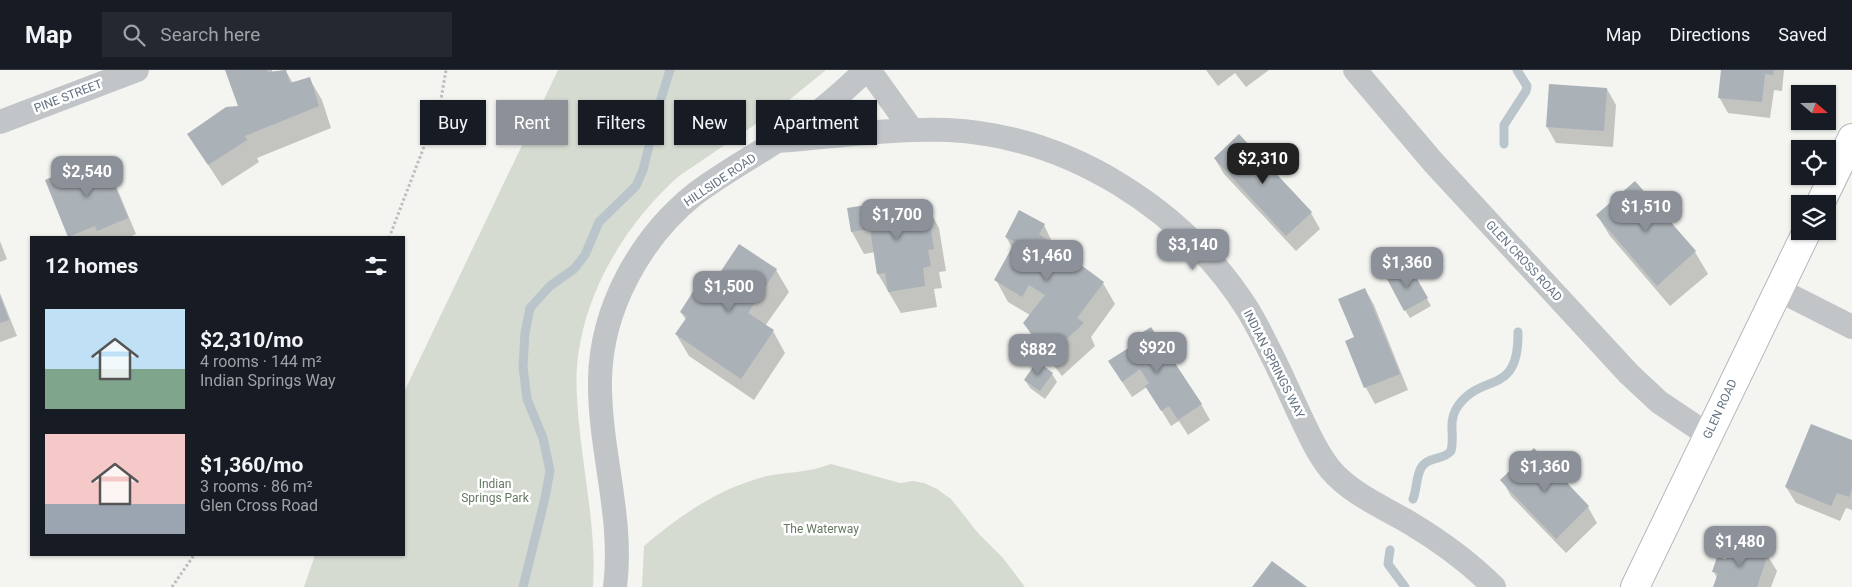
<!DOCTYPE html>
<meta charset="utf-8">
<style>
:root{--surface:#171b24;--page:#242831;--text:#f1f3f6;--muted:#9ea1a6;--line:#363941;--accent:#8c9099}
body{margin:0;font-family:Roboto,sans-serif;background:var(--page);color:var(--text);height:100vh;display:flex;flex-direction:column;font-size:19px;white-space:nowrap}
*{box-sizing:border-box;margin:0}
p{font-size:16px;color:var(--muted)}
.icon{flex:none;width:28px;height:28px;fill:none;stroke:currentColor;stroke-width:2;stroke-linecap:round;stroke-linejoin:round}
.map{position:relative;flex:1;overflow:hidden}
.panel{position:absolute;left:30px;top:166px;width:375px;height:320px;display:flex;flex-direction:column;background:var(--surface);border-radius:0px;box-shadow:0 1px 4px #0004}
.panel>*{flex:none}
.hud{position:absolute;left:420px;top:30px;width:475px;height:45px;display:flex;gap:10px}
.needle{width:32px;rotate:110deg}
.controls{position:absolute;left:1791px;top:15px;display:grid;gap:10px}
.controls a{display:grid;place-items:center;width:45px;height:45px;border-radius:0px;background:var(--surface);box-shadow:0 1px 4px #0004;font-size:25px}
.price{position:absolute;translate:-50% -42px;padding:0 11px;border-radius:10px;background:var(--accent);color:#fff;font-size:16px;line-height:32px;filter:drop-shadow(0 1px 2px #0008)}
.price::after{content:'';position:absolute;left:50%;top:30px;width:15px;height:11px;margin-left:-8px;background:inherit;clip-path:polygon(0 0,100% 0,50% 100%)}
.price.selected{background:#222;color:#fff}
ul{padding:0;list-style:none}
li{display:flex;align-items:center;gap:15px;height:125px;padding:0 15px}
li span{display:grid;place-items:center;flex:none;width:140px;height:100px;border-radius:0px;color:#555}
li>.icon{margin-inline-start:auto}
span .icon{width:60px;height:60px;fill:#fffc;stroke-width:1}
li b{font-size:21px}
h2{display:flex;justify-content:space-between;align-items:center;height:60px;padding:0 15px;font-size:21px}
.tag{padding:0 18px;border-radius:0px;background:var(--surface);box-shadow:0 1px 4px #0004;font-size:18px;line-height:45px}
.tag.selected{background:var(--accent);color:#fff}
header{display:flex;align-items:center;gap:30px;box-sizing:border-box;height:70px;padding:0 25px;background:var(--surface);border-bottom:1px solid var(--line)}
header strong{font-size:24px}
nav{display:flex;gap:28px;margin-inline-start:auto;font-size:18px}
.search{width:350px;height:45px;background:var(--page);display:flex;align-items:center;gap:12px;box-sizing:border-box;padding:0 18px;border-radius:0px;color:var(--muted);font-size:19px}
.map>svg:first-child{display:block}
.green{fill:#d5dbd1}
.shadow{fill:#0003}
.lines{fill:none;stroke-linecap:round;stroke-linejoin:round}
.stream{stroke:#bac5cb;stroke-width:9}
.building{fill:#aab1b7}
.secondary-casing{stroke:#b4b8bd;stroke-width:30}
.path{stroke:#bbbdbf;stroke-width:3;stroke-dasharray:2.5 2.5;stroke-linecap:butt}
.street{stroke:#c1c5c8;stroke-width:24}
.secondary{stroke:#fff;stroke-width:28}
.labels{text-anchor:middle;stroke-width:5;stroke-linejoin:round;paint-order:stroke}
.street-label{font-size:12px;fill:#637282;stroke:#fff}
.park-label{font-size:12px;fill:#657962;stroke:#fff}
</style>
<header>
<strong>Map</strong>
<div class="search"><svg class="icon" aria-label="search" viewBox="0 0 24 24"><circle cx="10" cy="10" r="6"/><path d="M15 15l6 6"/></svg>Search here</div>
<nav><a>Map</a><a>Directions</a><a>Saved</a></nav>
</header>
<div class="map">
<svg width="1852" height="517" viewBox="0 0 1852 517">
<rect width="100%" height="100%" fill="#f4f4f0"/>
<!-- green -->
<path class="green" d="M558,0h268l-48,39 -99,67c-61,54 -108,138 -102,221 3,64 20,126 16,190h-289l11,-32h89v-163z
M831,394l69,19 13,-2 11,2 13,6 14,10 27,34 25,25 22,29h-383l2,-41c37,-32 76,-58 123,-70 14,-3 28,-3 42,-6 8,-1 15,-4 22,-6z"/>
<!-- shadow -->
<path class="shadow" d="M227,0h45v2l13,-2 8,13 16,-5 13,22 9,28 -74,30 2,4 -37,24 -34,-52 52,-26z
M1206,0h63l-23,17 -11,-14 -17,13z
M1722,0h62l-2,21 -8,-1 -4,28 -42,-5 -9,-16z
M1550,15l57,4 9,16 -3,42 -57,-4 -9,-16z
M102,88l9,16 25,60 -8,4h-58l-24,-57z
M1215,89l96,54 9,16 -24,22 -72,-77z
M1635,112l60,70 13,22 -38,32 -60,-70 -13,-21z
M897,131l5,9 25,-4 12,22 7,43 -7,1 3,16 -8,1 3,18 -36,6 -23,-39 -3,-22 -11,2 -12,-22 -4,-23z
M1044,155l11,23 48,35 12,21 -24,33 4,9 -33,30 -25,-32 -13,-21 6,-8 -22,-13 -12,-22 17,-31 -7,-12z
M0,171l7,18 -7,3z
M740,176l36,24 13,22 -24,34 8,5 12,22 -31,47 -65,-44 -13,-22 10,-14 -5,-8 31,-24z
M1410,198l21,38 -21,12 -5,-8z
M1365,219l9,16 34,85 -33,14 -9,-16 -19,-47 8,-3z
M0,223l17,43 -17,6z
M1142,270l59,64 9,16 -22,15 -9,-14 -8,5 -24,-39 -15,10 -13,-20z
M1037,293l15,11 5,8 -12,17 -15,-11 -5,-8z
M1852,372v68l-6,-2 -6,13 -44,-18 -10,-16z
M1534,380l54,57 9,16 -31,30 -55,-57 -9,-16z
M1767,485l10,16 -6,16h-57l3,-9 -3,-6 12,-11z"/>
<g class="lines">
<!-- stream -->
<path class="stream" d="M1504,74v-19l22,-34 1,-5 -10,-16
M1413,429c4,-10 3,-22 8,-31 6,-12 22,-7 30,-17 4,-15 -3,-27 5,-42 24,-39 63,-10 62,-77
M1390,480l-2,14 17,23
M523,517l22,-89 5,-27 -7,-33 -16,-39 -4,-32 2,-34 5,-25 20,-22 24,-17 11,-14 14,-33 37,-36 7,-16 17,-68 10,-32"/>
</g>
<!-- building -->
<path class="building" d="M225,0h42l1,2 18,-2 4,13 20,-6 9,29 -74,30 2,4 -39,25 -21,-31 39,-27 12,-1z
M1721,0h53l-1,5 -8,-1 -3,28 -44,-4z
M1549,14l58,4 -3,43 -58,-4z
M1239,64l73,78 -26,24 -72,-78z
M103,86l25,62 -31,13 -2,-5 -27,11 -23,-57z
M1635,111l61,70 -39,35 -61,-71z
M897,130l2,10 28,-5 7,44 -6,1 3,16 -8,2 2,18 -37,6 -3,-19 -8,1 -7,-45 -19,3 -4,-24z
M1019,140l26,14 -6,10 65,48 -27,36 7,5 -35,32 -26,-32 22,-28 -16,-10 -7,12 -28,-17 21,-38 -10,-5z
M739,174l38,25 -29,44 26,17 -33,49 -66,-45 12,-17 -7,-5 21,-33 10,7z
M1410,197l18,31 -24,13 -17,-32z
M1365,218l35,86 -36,14 -19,-47 9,-4 -16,-38z
M0,226l9,24 -9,3z
M1151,257l51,77 -24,16 -9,-14 -8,5 -16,-25 4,-3 -9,-14 -18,13 -14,-21 33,-21 -3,-5z
M1037,291l16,12 -13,18 -16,-11z
M1811,354l41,16v48l-3,9 -12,-4 -6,13 -46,-19z
M1534,378l55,58 -33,33 -56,-59z
M1731,472l37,12 -11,33h-44l5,-14 -6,-1 5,-15 9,2z
M1272,491l35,26h-55z"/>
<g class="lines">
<defs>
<path id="secondary" d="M1820,134l32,-66
M1635,517l172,-356"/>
</defs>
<!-- secondary casing -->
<use href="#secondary" class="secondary-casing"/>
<!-- path -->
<path class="path" d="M389,168l51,-133 6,-35
M172,517l22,-32"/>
<!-- street -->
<path class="street" d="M869,0l43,60
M1355,0l78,92 196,212 30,28 49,33
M0,52l137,-52
M778,71c56,-4 113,-13 170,-11 121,6 236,79 300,180 19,32 34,66 49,99 10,21 19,42 33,60 21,25 53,38 80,54 30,18 59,39 84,64
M1779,220l73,37
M615,517c9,-70 -16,-137 -15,-207 1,-71 40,-142 95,-186 33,-25 71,-44 104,-68 24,-16 46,-36 67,-56"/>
<!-- secondary -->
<use href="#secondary" class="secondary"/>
</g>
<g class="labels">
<!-- street labels -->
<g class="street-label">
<text transform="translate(68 26) rotate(-21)" y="4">PINE STREET</text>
<text transform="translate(720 110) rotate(-34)" y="4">HILLSIDE ROAD</text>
<text transform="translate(1524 191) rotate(47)" y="4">GLEN CROSS ROAD</text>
<text transform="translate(1274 294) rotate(63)" y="4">INDIAN SPRINGS WAY</text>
<text transform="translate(1720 339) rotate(-65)" y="4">GLEN ROAD</text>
</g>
<!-- park labels -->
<g class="park-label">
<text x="495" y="418">Indian<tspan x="495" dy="14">Springs Park</tspan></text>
<text x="821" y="463">The Waterway</text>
</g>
</g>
</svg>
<div class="controls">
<a><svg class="needle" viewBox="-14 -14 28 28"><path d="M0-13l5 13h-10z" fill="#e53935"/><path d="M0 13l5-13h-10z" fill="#9ea1a6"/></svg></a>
<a><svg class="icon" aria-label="locate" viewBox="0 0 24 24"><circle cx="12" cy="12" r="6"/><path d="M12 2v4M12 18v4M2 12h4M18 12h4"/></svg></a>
<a><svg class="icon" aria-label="layers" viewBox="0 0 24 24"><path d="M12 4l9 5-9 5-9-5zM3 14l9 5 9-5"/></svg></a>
</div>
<b class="price selected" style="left:1263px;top:115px">$2,310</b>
<b class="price" style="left:87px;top:128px">$2,540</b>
<b class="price" style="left:1646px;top:163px">$1,510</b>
<b class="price" style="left:897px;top:171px">$1,700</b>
<b class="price" style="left:1193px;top:201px">$3,140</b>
<b class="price" style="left:1047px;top:212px">$1,460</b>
<b class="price" style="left:1407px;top:219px">$1,360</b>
<b class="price" style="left:729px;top:243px">$1,500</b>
<b class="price" style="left:1157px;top:304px">$920</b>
<b class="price" style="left:1038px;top:306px">$882</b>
<b class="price" style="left:1545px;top:423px">$1,360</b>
<b class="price" style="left:1740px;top:498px">$1,480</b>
<div class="hud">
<a class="tag">Buy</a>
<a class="tag selected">Rent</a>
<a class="tag">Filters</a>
<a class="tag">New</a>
<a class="tag">Apartment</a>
</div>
<section class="panel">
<h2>12 homes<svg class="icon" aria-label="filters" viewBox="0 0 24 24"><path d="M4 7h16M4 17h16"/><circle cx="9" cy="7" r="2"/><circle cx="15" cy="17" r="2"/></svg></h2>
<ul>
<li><span style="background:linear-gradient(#bfe0f5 60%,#7fa58c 0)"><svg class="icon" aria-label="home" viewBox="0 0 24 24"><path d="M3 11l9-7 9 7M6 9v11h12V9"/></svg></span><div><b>$2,310/mo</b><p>4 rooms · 144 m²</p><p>Indian Springs Way</p></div></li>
<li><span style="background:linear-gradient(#f6c9c9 70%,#9aa5b1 0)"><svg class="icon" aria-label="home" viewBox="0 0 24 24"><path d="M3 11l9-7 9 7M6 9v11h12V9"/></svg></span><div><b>$1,360/mo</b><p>3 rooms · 86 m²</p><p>Glen Cross Road</p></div></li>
</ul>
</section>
</div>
